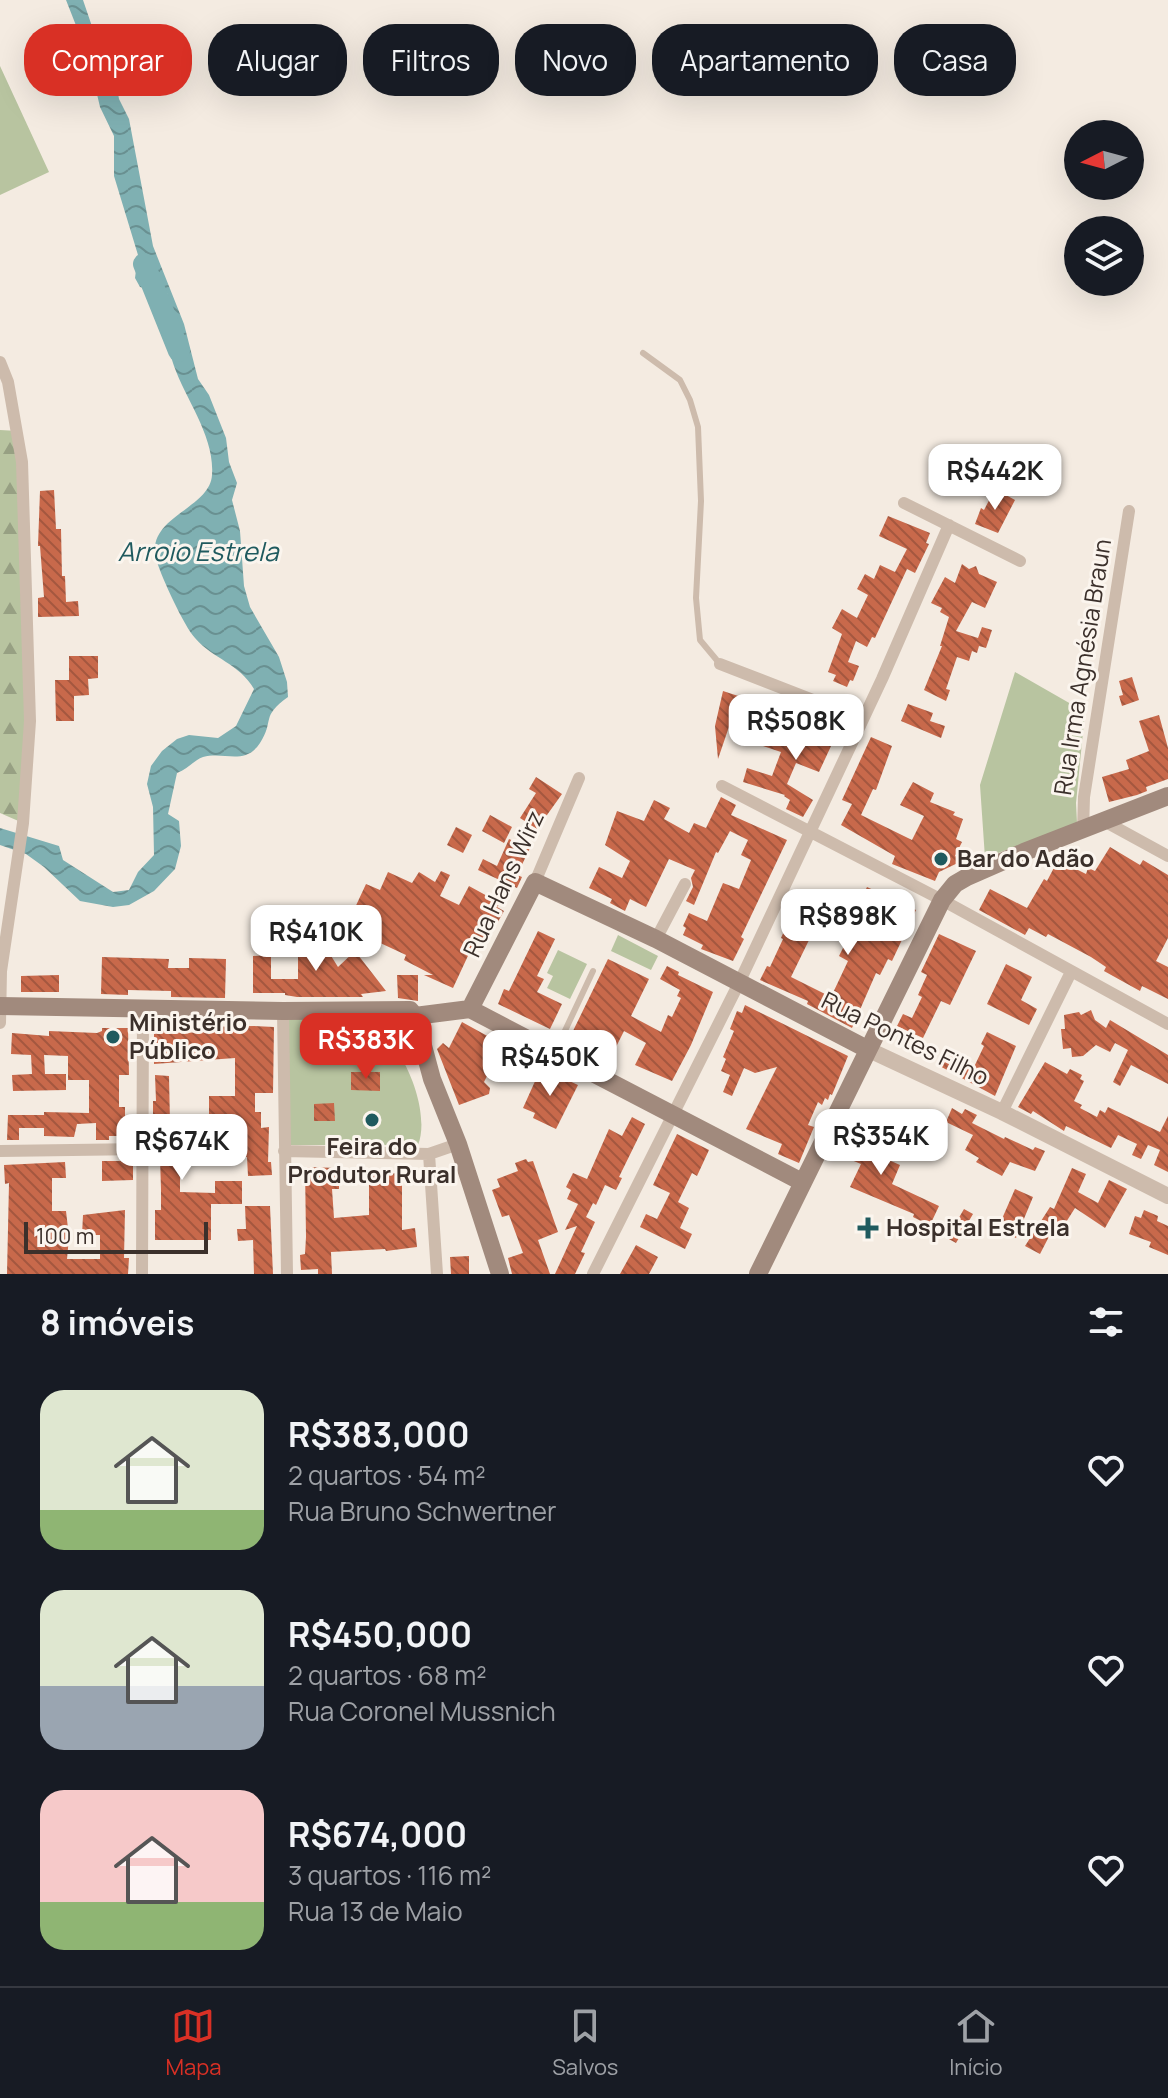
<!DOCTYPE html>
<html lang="pt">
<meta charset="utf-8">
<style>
:root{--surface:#171b24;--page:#20242c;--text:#f1f3f6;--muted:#9ea1a6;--line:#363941;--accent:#d93025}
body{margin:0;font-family:Manrope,sans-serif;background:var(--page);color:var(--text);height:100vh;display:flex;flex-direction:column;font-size:30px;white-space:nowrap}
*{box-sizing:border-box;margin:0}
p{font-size:26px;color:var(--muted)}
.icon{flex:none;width:44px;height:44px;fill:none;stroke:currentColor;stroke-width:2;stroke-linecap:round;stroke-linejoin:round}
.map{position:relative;height:1274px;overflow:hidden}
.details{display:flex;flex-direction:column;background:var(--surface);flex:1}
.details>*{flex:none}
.top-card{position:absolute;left:24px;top:24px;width:1120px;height:72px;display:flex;gap:16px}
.needle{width:52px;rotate:264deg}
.buttons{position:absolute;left:1064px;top:120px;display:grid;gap:16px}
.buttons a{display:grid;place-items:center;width:80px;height:80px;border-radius:50%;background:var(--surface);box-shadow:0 8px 32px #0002;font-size:40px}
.scale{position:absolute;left:24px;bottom:20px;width:184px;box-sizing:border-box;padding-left:8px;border:4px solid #3b302b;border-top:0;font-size:22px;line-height:28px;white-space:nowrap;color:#3b302b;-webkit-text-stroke:6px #fbf5ee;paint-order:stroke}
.price{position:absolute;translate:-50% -68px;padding:0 18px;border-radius:16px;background:#fff;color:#222;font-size:26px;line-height:52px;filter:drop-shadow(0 2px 4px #0008)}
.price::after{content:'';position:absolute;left:50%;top:48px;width:24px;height:18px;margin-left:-12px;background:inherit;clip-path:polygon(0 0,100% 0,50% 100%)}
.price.current{background:var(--accent);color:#fff}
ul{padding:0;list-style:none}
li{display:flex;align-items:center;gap:24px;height:200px;padding:0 40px}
li span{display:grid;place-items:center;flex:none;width:224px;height:160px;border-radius:24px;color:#555}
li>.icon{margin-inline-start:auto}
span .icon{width:96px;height:96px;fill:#fffc;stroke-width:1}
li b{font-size:34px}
h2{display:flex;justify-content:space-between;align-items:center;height:96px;padding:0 40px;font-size:34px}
.tag{padding:0 28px;border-radius:32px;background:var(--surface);box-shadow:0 8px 32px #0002;font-size:28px;line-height:72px}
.tag.current{background:var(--accent);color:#fff}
.tab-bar{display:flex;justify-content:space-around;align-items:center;height:112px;border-top:2px solid var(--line);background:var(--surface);font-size:22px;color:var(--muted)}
.tab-bar a{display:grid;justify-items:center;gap:4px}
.tab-bar .current{color:var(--accent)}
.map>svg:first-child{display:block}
.green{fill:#b8c4a0}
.forest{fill:url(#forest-firs)}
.water{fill:url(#water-waves)}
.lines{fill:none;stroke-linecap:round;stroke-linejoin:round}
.river{stroke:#7fb0b2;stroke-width:22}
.building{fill:url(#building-back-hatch)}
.service{stroke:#cdbbac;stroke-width:6}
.minor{stroke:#cdbbac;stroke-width:12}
.tertiary{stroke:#cdbbac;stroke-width:16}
.secondary{stroke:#a18a7d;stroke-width:18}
.poi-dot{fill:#1f5a5e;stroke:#fbf5ee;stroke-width:3}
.labels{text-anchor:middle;stroke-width:6;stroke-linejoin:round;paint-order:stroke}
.street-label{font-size:24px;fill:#3b302b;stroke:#fbf5ee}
.poi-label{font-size:24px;font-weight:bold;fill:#3b302b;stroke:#fbf5ee;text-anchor:start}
.water-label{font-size:26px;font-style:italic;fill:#1f5a5e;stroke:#fbf5ee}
</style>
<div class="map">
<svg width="1168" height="1274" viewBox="0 0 1168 1274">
<defs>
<pattern id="forest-firs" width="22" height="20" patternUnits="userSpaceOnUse" patternTransform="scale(2)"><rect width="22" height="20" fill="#b8c4a0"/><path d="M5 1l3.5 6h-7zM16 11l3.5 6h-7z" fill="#97a083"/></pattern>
<pattern id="water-waves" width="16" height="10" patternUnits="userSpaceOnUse" patternTransform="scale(2)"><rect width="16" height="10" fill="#7fb0b2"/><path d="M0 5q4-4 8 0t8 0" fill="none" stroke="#699091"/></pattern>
<pattern id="building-back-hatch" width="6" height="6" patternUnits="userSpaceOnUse" patternTransform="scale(2)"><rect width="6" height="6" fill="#c8694b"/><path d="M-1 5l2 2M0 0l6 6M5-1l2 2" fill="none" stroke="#a4573f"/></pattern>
</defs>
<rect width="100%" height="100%" fill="#f4ebe1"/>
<!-- green -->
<path class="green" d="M0,66l49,106 -49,23z
M1015,672l70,40 -9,91 1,20 -92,35 -5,-73z
M618,935l40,21 -7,14 -40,-19z
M558,950l29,14 -17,35 -23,-11 6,-12 -6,-3z
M288,1019c18,0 62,-3 76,2 37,14 68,89 54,124h-128z"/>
<!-- forest -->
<path class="forest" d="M0,430l18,1 12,290 -7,102 -23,-10z"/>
<!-- water -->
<path class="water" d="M66,0h17l16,47 16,30 4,22 10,20 24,127 31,78 14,55 11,16 17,43 3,24 8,21 -5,17 8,31 4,55 6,21 29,50 8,25 1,15c-28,20 -13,23 -28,46 -15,23 -36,8 -57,14 -9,3 -15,12 -26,16l-9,41 11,7 2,25 -6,23 -21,22 -25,14 -16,2 -33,-6 -36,-34 -18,-13 -26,-9v-17l59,18 4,14 50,32 16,-2 9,-18 16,-17 -1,-48 -6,-23 4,-18 11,-15 15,-12 12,-4 29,3 18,-12 18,-37c-15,-26 -41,-30 -59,-51 -11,-12 -33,-60 -38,-76 -15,-45 53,-52 55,-87 3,-38 -26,-75 -38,-109 -8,-21 -6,-50 -6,-72l-28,-7 -5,-9 3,-23 -24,-79v-40l-14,-29 -12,-51z"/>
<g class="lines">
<!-- river -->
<path class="river" d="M144,264l35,87"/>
</g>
<!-- building -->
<path class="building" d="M995,489l20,11 -17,33 -23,-9 6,-16 3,2z
M54,490l2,39h5l1,47h3l1,26 12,-1 1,15 -41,1v-19l6,-1 -4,-51h-2l2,-55z
M888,516l42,17 -4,10 3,1 -14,29 -8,-4 -32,69 -3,-1 -5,10 -11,-6 -8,21 11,4 -6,15 -3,-1 -3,7 -14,-6 3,-6 -8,-3 14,-38 -10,-6 10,-19 15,9 11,-23 -11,-6 8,-15 9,5 6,-14 15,7 12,-23 -28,-13z
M962,564l7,5 7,-3 3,8 18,8 -12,26 -13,-6 -16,29 22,7 4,-11 10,3 -6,18 -7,-2 -2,7 -5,-2 -3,10 -12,-4 -11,32 4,1 -4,11 -22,-11 18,-44h-2l9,-29 -9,-5 2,-4 -11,-5 14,-26 10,6z
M69,656h29v22l-10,1 1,16 -15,1v25h-18l-1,-41h14z
M1132,677l7,23 -17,6 -3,-10 4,-1 -4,-14z
M723,691l52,17 -8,25 -35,-15 -14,41 -3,-33z
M908,704l25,9 -3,8 15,5 -4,12 -40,-17z
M812,715l20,9 -1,4 7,3 -19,41 -23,-9 -9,21 26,16 -10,17 -17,-8 4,-9 -6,-4 1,-1 -42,-13 4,-14 25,8 9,-24 -18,-6 4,-12 24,7 1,-3 5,2 4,-10 3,2z
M1159,715l9,33v31l-22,8 1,4 -10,4 -28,7 -7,-25 27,-8 -3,-9 23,-9 -10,-30z
M871,737l21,9 -16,44 -3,-1 -12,26 51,25 12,-24 -24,-11 13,-23 21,11 -4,9 25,10 -2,3 10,4 -7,20 6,3 -7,14 9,4 -25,12 -4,9 -43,-17 3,-8 -54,-31 11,-21 -10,-4z
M536,777l26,17 -25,35 -17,-11 16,-25 -7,-4z
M721,797l15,8 -5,10 56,25 -46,97 3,2 -11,22 -32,-12 2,-4 -20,-10 3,-7 -3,-2 6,-13 18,8 16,-38 16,6 12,-29 -10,-5 7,-15 -18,-9 -12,22 -2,-1 -22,53 -8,-4 7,-14 -2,-9 4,-8 -26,-11 -23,48 -16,-8 -5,12 -15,-8 2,-4 -23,-11 10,-21 23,11 8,-17 -25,-16 12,-34 27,10 10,-21 16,8 -6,11 25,14 5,-10 12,5z
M490,815l22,12 -8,16 -22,-12z
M456,827l16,8 -9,18 -16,-8z
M509,839l21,9 -13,27 5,2 -5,11 -39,-18 5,-11 14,7z
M1110,847l30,18 3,-5 25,15v63l-12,23 12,6v32l-26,-13 -2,5 -36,-20 2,-4 -15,-10 -43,-23 -2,3 -17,-9 -4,7 -46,-25 11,-21 37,19 17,-29 3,2 11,-21 28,14 2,-6 7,3z
M441,871l9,4 -10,21 19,9 10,-19 31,17 -3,4 7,4 -9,16 -5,-3 -11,24 -6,-3 -20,43 -29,-13h9l-29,-15 2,-5 -60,-28 20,-43 14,6 8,-18 24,11 7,-11 16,10z
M867,887l49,23 -24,51 -4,-2 -8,16 -4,-2 -24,55 -45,-24 1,-3 -48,-21 7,-14 3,1 13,-28 -2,-1 4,-9 24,11 -18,37 40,20 17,-36 -9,-5 8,-16 -4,-2z
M538,931l17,8 -18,37 7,3 -7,13 25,12 -12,25 -52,-25 6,-15 5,2z
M939,934l37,17 -26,54 -9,-4 -18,37 -26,-12 6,-12 9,4 10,-21 -4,-2 9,-20 -6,-3z
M286,935h32l20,32 17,-16 31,40 -25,3 2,3h-66l-12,-2v-2h-32v-37l18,-1v24h27v-30l-11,1z
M102,957l67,2 -1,9h21v-10l37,1 -1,39 -54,-1v-6l-43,-1v5l-27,-1z
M608,959l41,20 -18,37 30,16 7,-17 4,2 9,-19 -4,-2 3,-6 -20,-11 7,-13 12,6 -1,3 35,17 -22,53 -19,36 -37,-16 11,-22 -22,-12 -9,18 -10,-5 -4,10 -22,-11 4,-8 -10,-4z
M1006,964l26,13 -11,23 16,9 -8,16 -42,-21z
M59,975v17h-38v-16z
M397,975h21v26l-20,-3z
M745,1005l103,51 -16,39 -2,-1 -2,6 -3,-2 -3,7 -4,-3 -10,23 6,2 -15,36 -21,-9 4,-10 -36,-15 31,-62 -22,6 -11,-5 -12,28 -9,-4 7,-17 -9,-4 5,-12 -3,-2 11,-26 -4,-2 7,-18 5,2z
M1091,1010l4,10 11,8 4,-8 58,35v29l-37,-19 -11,21 -7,-4 15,-32 -13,-7 -5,9 -14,-7 -13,11 -11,1 -1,-9 -8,1 -2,-20h4l-1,-14 15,-3 2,3z
M462,1022l29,16 -3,6 12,6 -16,32 6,6 -1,6 -30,11 -22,-56 6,-6 6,5z
M254,1026l20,1 -1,66h-18v19h6v16l8,-1 -1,35h3l1,13 -24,1 -1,-19 -11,-1 1,-27h-28v-33h26v-38l-81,6v-33h28l1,2 20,-1 -1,-5z
M102,1028h26l1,47h-10v32h6v13h7v16h-23v4h-13v-17l-19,1 -3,13 -30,-1v-8h-25v12h-12l1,-25h36v-3l45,1v-33h-21v-24l-24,-1 1,19h21v16l-53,1 -1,-16 20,-1 -1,-19 -20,-1 1,-21 37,3v-5l48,2 5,-2z
M987,1032l29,14 -21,50 -59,-32 7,-13 31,16 10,-21 -3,-2z
M1045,1062l22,12 3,-5 12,6 -2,4 4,2 -10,20 8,4 -2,3 17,9 3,-7 5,3 3,-6 52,25 8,-16v56l-14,-7 6,-15 -12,-5 -7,14 -9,-4 5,-11 -19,-9 -7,13 -45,-22 -2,5 -31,-20 -2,3 -13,-7z
M541,1068l37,17 -22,44 -23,-11 2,-5 -12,-5z
M351,1072h29v19l-29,-1z
M155,1075l14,1 1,47h5v43h5v26l35,1v-12h27v23h-31v36h-56v-30h6v-21l-1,-32h-7v-56h3z
M334,1103l1,18h-21v-17z
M952,1108l10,6 3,-5 12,6 -5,8 32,16 1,-2 28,13 2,-3 10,4 -10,20 -25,-9 -8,14 -26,-14 3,-4 -14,-8 8,-15 -27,-13z
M632,1117l13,7 -26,53 3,1 -6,12 -11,-5 -9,20 -3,-2 -7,14 9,5 -14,30 4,1 -10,21h-20l22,-48 -12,4 13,-26 -11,-5 4,-9 -5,-3 7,-14 14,6 22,-50 13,7z
M843,1128l27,11 -4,11 34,15 -8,19 47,22 -8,17 -4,1 -14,-7 1,-3 -64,-27 11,-23 -29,-12z
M677,1134l32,16 -12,26 -5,-3 -14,29 11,6 -9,20 12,6 -7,15 -45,-22 6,-13 11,5 13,-26 -17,-8z
M526,1159l2,3 5,-1 25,71 -20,8 12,34h-38l-4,-16 15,-5 -14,-38 -7,2 -10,-27 8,-3 -3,-8 21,-8 -3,-8z
M102,1161h31v19l-31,1z
M65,1162l1,16h-14v33h14l3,26 -2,22h33v-24h-18l1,-20 42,-5 -1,48h5l-1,16h-121l2,-91 -4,1 -1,-19z
M305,1167l34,1v21h-7l2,29 35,-3v-41l33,-1v57l13,-2 2,19 -31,4 -1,-2 -54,3 1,22h-14v-5l-17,1 -1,-15 5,-1 1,-17z
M1072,1168l14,6 -8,18 20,11 11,-23 18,9 -22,39 -30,-20 -12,19 -7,-4 -16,31 -15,-8 25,-39 4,2z
M1015,1189l18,8 -17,41 -16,-8 4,-8 -3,-1z
M245,1206h25l3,68h-19l-1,-34 -15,1 -1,-12h9z
M964,1209l9,5 -17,29 -9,-5z
M1144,1210l14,6 -1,5 11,5v29l-19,-8 2,-5 -22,-8 6,-18 6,2z
M636,1245l22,12 -9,17h-29z
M469,1256v18h-18l-1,-17z"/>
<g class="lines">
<!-- service -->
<path class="service" d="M643,353l37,27 10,20 8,27 3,74 -5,97 4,42 20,24
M555,1052l38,-81"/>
<!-- minor -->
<path class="minor" d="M0,362l8,20 14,80 8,259 -7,102 -22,148 -1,52
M904,503l116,58
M720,664l142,55
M722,786l220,114 226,124
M1104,821l64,35
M1083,830l1,-33 45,-286
M535,882l44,-104
M656,939l29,-55
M283,1011l4,263
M1002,1112l69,-140
M0,1151l143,-2
M284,1151l145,3 29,-10
M429,1154l8,120
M142,1274l1,-265
M593,1274l146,-291 143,-304 67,-154"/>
<!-- tertiary -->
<path class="tertiary" d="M867,1049l135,63 166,84"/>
<!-- secondary -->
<path class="secondary" d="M0,1006l283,5 127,-1 5,6 17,63 26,65 42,130
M470,1009l65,-127 121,57 211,110
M470,1009l332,173
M362,1014l43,15 6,-2 4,-7
M415,1016l55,-7
M758,1274l184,-374 13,-16 12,-7 57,-25 144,-56"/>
</g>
<!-- markers -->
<g class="poi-dot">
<circle cx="941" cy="859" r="8"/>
<circle cx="113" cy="1037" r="8"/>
<circle cx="372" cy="1120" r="8"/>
<path d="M864 1216h8v8h8v8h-8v8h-8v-8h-8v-8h8z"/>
</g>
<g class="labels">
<!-- street labels -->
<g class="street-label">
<text transform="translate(1083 667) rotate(-81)" y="8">Rua Irma Agnésia Braun</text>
<text transform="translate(504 884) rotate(-65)" y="8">Rua Hans Wirz</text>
<text transform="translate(905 1039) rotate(26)" y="8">Rua Pontes Filho</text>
</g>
<!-- poi labels -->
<g class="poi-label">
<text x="957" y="867">Bar do Adão</text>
<text x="129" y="1031">Ministério<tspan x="129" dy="28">Público</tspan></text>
<text x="372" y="1155" text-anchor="middle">Feira do<tspan x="372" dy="28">Produtor Rural</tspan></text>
<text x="886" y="1236">Hospital Estrela</text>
</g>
<!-- water labels -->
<g class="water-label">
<text x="198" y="561">Arroio Estrela</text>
</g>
</g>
</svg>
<div class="buttons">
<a><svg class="needle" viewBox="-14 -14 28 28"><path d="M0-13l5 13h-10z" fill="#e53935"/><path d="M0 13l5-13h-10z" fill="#9ea1a6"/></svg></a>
<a><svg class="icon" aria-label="layers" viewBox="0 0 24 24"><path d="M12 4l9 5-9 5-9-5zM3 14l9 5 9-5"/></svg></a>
</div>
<div class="scale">100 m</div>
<b class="price" style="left:995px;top:512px">R$442K</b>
<b class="price" style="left:796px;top:762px">R$508K</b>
<b class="price" style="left:848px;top:957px">R$898K</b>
<b class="price" style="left:316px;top:973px">R$410K</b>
<b class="price current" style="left:366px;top:1081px">R$383K</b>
<b class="price" style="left:550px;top:1098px">R$450K</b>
<b class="price" style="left:881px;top:1177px">R$354K</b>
<b class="price" style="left:182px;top:1182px">R$674K</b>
<div class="top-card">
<a class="tag current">Comprar</a>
<a class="tag">Alugar</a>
<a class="tag">Filtros</a>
<a class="tag">Novo</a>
<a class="tag">Apartamento</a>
<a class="tag">Casa</a>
</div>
</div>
<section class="details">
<h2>8 imóveis<svg class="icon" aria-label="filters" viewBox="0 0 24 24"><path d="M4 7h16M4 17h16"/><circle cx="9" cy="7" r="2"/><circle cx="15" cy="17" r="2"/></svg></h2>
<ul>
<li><span style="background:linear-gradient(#dfe7d0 75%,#8fb573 0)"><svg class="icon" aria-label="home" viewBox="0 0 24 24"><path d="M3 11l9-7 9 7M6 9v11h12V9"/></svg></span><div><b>R$383,000</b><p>2 quartos · 54 m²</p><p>Rua Bruno Schwertner</p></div><svg class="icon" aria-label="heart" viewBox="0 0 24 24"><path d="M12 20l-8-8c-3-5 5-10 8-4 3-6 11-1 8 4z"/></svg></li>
<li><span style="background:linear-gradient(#dfe7d0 60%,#9aa5b1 0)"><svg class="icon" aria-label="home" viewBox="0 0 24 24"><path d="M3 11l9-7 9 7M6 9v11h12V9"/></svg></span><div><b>R$450,000</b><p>2 quartos · 68 m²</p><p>Rua Coronel Mussnich</p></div><svg class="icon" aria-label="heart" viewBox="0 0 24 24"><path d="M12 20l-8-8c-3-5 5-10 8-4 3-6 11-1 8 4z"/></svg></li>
<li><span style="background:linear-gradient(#f6c9c9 70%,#8fb573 0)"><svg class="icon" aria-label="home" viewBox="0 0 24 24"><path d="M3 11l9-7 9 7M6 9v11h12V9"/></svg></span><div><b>R$674,000</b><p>3 quartos · 116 m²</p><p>Rua 13 de Maio</p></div><svg class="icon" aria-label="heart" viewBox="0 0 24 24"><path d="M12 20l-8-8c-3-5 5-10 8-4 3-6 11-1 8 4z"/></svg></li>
</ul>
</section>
<nav class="tab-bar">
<a class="current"><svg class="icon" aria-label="map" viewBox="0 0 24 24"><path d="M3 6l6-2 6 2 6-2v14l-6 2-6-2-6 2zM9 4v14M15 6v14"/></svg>Mapa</a>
<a><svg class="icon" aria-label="saved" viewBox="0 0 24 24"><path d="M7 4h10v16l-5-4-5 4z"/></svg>Salvos</a>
<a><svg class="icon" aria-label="home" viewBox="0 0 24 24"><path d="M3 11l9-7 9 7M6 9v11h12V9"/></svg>Início</a>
</nav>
